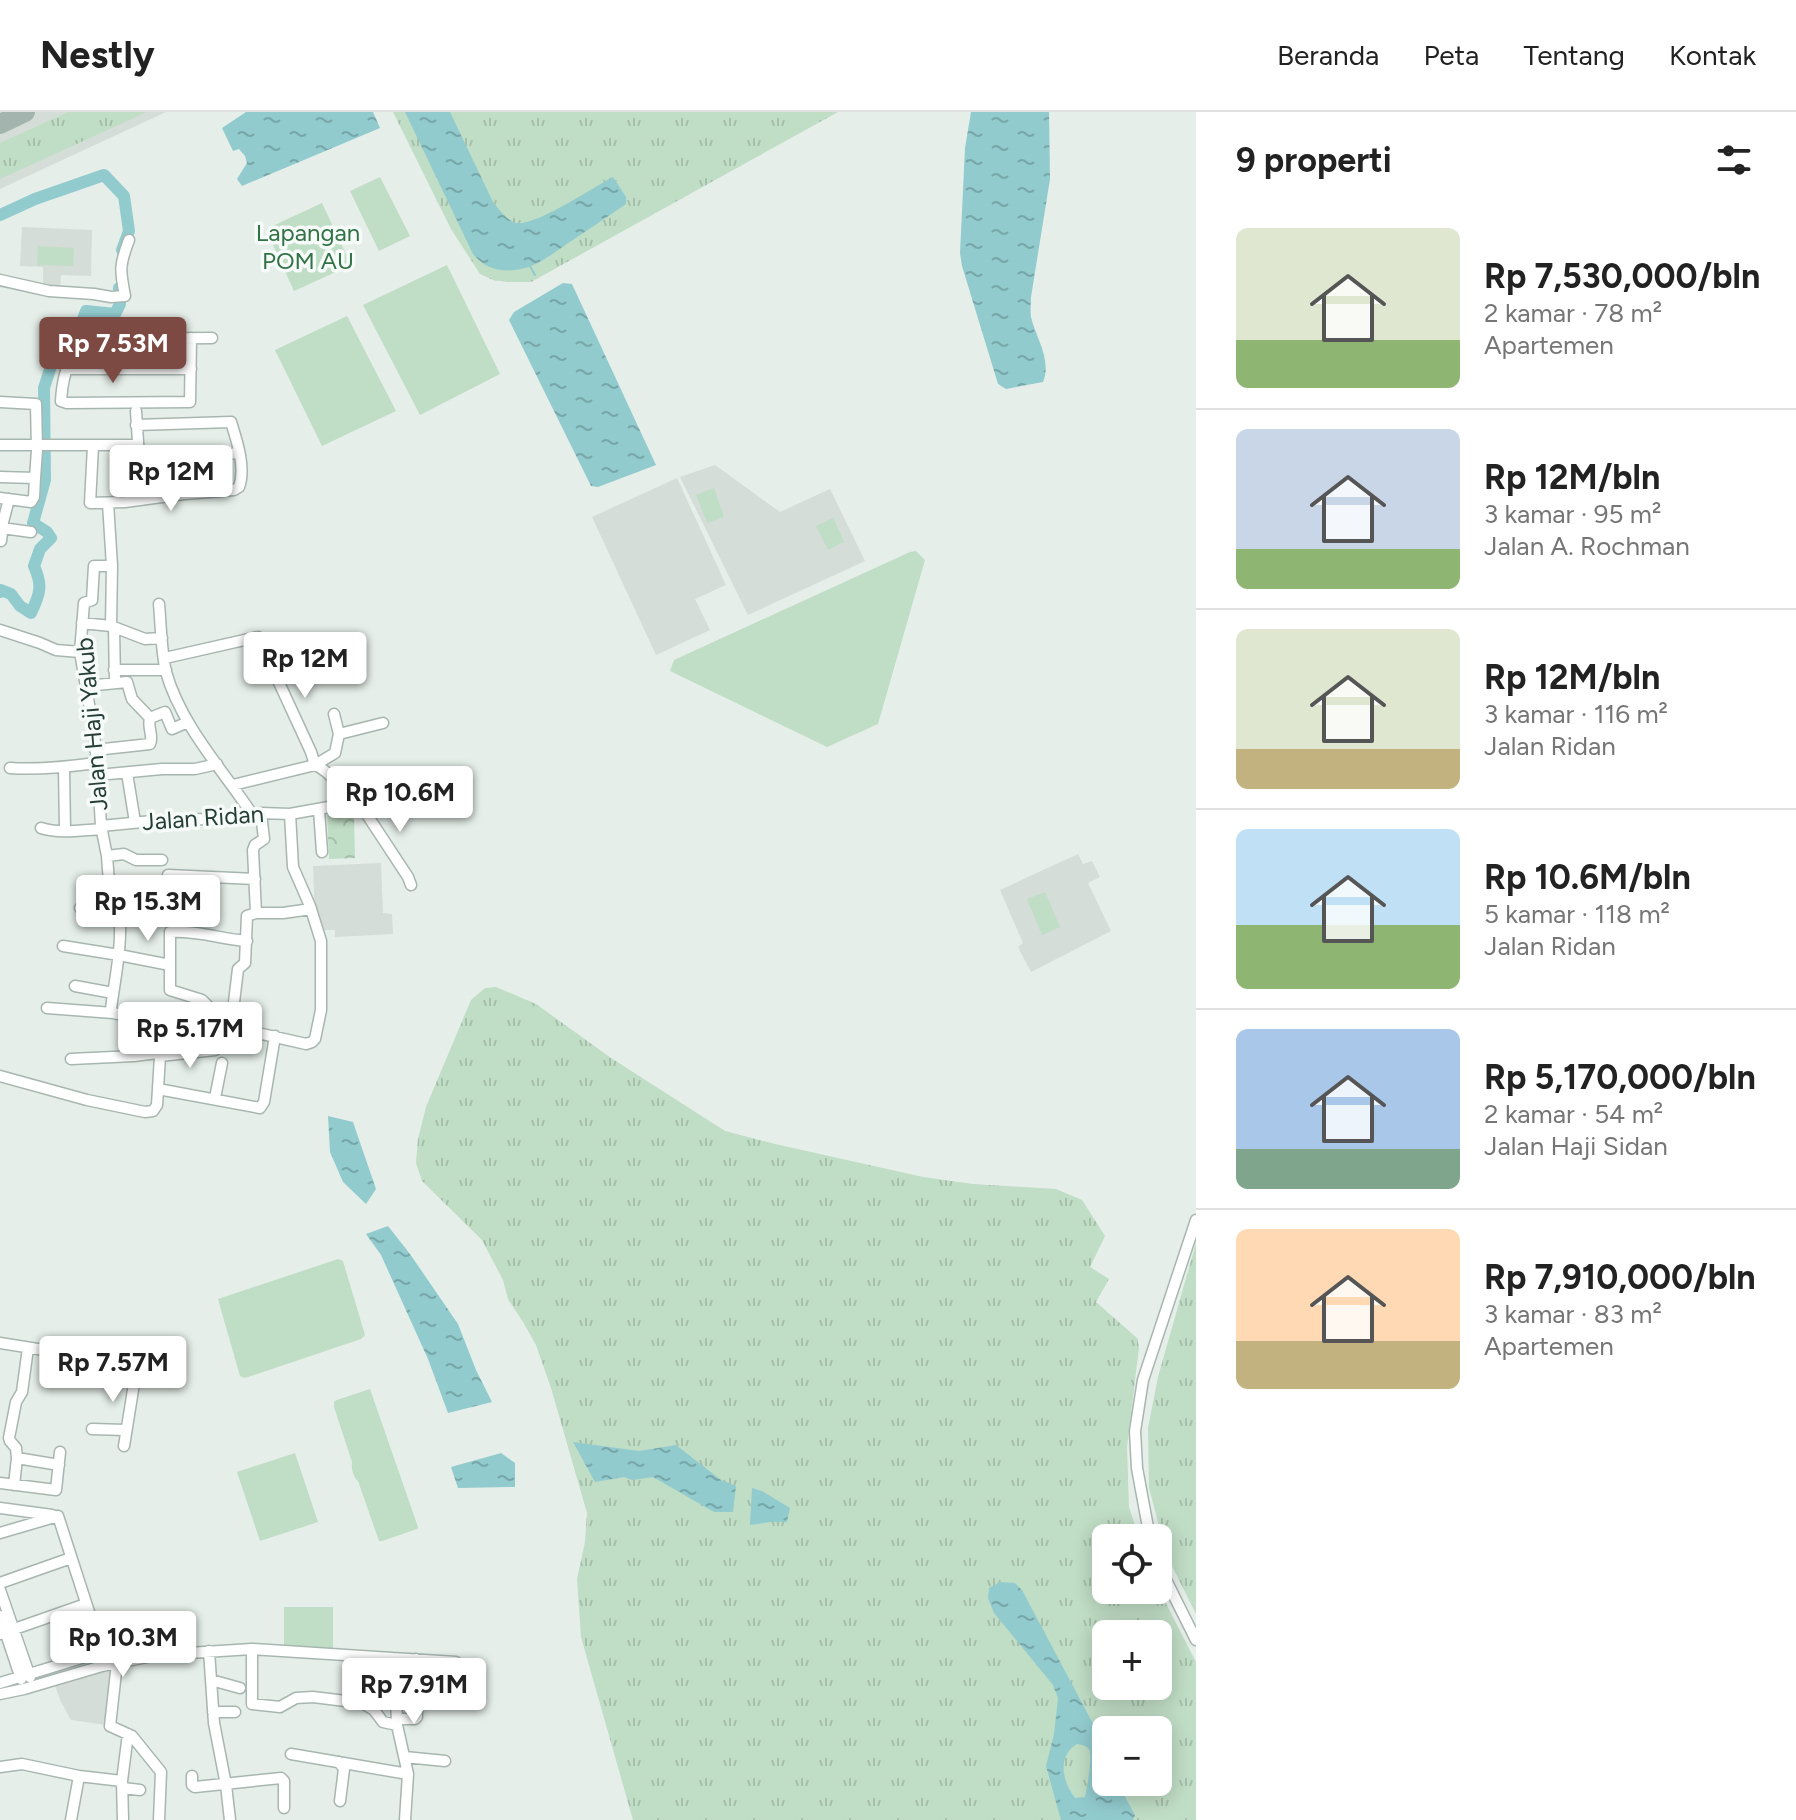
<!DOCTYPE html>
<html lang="id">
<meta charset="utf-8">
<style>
:root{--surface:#fff;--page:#f2f2f2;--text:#222;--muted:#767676;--line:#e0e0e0;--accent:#7c4a42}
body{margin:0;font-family:Figtree,sans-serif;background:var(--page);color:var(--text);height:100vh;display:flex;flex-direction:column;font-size:30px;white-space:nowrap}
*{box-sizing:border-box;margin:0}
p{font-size:26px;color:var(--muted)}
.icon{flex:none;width:44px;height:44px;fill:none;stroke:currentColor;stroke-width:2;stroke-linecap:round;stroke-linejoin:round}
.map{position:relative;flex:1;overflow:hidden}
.panel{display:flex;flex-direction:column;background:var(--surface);width:600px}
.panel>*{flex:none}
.tools{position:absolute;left:1092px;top:1412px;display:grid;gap:16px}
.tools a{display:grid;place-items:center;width:80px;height:80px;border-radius:12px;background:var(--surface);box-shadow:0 4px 20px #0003;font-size:40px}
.price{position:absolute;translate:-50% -68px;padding:0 18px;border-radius:8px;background:#fff;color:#222;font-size:26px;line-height:52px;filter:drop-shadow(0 2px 4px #0008)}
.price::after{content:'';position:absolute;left:50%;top:48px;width:24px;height:18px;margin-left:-12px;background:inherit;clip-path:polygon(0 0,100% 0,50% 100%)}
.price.selected{background:var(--accent);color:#fff}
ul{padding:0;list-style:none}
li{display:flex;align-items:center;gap:24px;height:200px;padding:0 40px}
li+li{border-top:2px solid var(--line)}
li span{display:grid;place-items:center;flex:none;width:224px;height:160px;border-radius:12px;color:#555}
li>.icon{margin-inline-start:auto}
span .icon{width:96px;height:96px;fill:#fffc;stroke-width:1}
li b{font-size:34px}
h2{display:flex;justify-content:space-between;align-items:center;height:96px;padding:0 40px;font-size:34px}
header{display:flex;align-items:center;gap:48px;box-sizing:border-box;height:112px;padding:0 40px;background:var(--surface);border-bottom:2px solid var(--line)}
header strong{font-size:38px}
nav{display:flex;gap:44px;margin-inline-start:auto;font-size:28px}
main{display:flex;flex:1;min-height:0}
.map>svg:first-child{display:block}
.built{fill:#d4ddd8}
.grass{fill:url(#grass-tufts);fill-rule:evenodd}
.forest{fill:url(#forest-crowns)}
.garden{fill:#c0ddc5}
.water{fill:url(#water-ripples);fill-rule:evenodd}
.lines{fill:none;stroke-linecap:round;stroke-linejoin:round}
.stream{stroke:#92cbce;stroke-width:2}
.river{stroke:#92cbce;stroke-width:12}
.taxiway{stroke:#a2b4ad;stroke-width:20}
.minor-casing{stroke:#a8b6b0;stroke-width:13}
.minor{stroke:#fff;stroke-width:10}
.labels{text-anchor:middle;stroke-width:7;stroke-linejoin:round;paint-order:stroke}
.park-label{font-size:24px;fill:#327345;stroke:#f6faf8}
.street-label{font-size:24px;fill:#253f36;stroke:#f6faf8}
</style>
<header>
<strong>Nestly</strong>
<nav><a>Beranda</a><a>Peta</a><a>Tentang</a><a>Kontak</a></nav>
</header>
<main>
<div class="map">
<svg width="1196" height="1708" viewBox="0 0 1196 1708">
<defs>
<pattern id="grass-tufts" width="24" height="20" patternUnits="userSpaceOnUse" patternTransform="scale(2)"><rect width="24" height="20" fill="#c0ddc5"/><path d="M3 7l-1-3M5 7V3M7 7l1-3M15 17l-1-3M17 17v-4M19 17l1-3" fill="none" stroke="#a5bfaa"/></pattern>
<pattern id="forest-crowns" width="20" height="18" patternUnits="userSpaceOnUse" patternTransform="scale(2)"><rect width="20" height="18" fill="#c0ddc5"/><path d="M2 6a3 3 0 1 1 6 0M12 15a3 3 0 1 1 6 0" fill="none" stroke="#a5bfaa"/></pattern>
<pattern id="water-ripples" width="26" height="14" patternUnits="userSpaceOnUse" patternTransform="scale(2)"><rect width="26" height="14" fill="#92cbce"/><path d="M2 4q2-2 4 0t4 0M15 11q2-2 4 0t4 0" fill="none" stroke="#77a6a8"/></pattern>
</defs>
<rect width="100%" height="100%" fill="#e5eee9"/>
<!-- built -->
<path class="built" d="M0,0h166l-166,77z
M22,115l70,3 -1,46 -30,-1 -1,16 -17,-2v-22l-23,-1z
M715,353l65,47 50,-23 35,72 -117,54 -68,-138z
M677,366l49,107 -31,14 15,31 -54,25 -64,-138z
M1078,742l5,10 9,-3 8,16 -12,6 23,48 -80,41 -13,-25 5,-4 -23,-53z
M381,751l2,50 9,1 1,20 -58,3v-7h-12l-8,-12 -2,-52z
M123,1554l-9,60 -43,-6 -11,-20 -6,-18z"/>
<!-- grass -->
<path class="grass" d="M68,0h79l-147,67v-36z
M393,0h445l-307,170h-24l-14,-2 -13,-6 -29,-45z
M496,875l40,17 75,54 114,73 50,13 148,33 50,7 83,5 26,11 23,36 -15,31 19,12 -13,23 41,36 2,9 -12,100 2,60 10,31h-33v52h52v-2l38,74v158h-563l-52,-183 -4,-58 8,-37 2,-29 -36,-125 -15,-43 -13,-23 -15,-23 -5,-19 -21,-40 -60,-59 -6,-18 2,-24 8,-32 45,-107 14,-12zM1106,1522h52v52h-52zM1106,1618h52v52h-52z
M1196,1131v371l-29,-58 -18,-68 -1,-60 10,-51z"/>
<!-- forest -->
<path class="forest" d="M327,702h27l1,44 -26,1z"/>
<!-- garden -->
<path class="garden" d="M380,65l30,59 -31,15 -29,-60z
M322,91l29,62 -57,26 -28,-62z
M38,134l36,2 -1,18 -36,-1z
M447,153l53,109 -80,41 -57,-110z
M347,204l49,95 -74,35 -47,-96z
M714,376l10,29 -17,6 -11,-28z
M833,406l11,24 -16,8 -12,-24z
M916,439l9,9 -47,164 -51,23 -157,-76 4,-11 236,-108z
M1045,780l15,35 -18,8 -15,-36z
M338,1147l5,2 22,74 -4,4 -116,39 -5,-2 -22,-77z
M370,1277l48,138 -1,2 -35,12h-3l-21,-60c-5,-4 -7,-13 -6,-19l-18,-55v-5l3,-2z
M295,1341l23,69 -58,19 -23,-69z
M284,1495h49v42h-49z"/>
<!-- water -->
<path class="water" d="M246,0h127l7,16 -138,58 -5,-7 10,-16 -2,-7 -6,-7 -6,2 -11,-23z
M405,0h45l43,90c6,7 13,18 23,21 18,4 78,-36 97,-46l13,20v7c-19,13 -38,26 -58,39 -13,9 -28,21 -43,25 -20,5 -38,3 -52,-14z
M971,0h78l1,67 -19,118c0,6 -1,14 0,20 5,21 21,43 12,65l-37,7 -8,-5 -36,-118 -2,-13 5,-105z
M563,171l9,1 84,181 -58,22 -7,-1 -82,-166 5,-8z
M328,1004l25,6 23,67 -10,15 -23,-22 -13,-30z
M388,1114l22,28 48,70 18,46 16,32 -44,11 -20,-54 -47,-104 -15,-21z
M573,1330l66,9 37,-6 45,35 15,6 -3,26h-19l-61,-35 -21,3 -8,-3 -29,5z
M501,1341l14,10v24l-57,1 -7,-21z
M752,1376l10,3 28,17 -3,14h-17l-20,3z
M1000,1470l15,1 7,7 77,145 7,22v25h11l18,33 -2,5h-72l-15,-54 8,-32 4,-36 -5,-13 -59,-72 -6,-15 1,-10zM1077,1632c4,1 9,1 12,5 4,8 -2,38 -4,48l-10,1c-13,-17 -18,-42 2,-54z"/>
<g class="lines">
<!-- stream -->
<path class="stream" d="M530,154l5,9"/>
<!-- river -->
<path class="river" d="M0,103l35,-16 69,-24 20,21 5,35 -7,19
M0,480l1,-2 10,4 9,12 11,7c9,-19 12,-27 3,-47l6,-17 11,-11 -4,-6 -14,-9 12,-43 -1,-92 9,-28 8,-14 16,-11 9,-24 29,3 5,-10 -1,-16"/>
<!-- taxiway -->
<path class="taxiway" d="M0,12l25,-12"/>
<defs>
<path id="minor" d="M0,168l49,11 45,3 17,3 14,-1c-5,-26 -6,-30 4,-56
M191,226l-1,64 -123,1 -6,-2c2,-31 8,-50 38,-62l113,-1
M66,257h125
M0,290l36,2 1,46 -2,28 -35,-1
M136,299l3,46 4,3 96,-7
M0,333h138
M93,334l-3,57 35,-1 59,-8 50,-4 5,-3c7,-19 -2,-46 -8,-65l-95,3
M0,386l31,4 3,-5 1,-19
M108,391l4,63 -1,60
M2,416l29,4
M1,429l2,-19 6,-23
M159,492c2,22 2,46 7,68 15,53 56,97 86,142
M82,511l29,3 34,13 17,-1
M114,515l1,56
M0,518l40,13 16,7 24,2
M165,546l93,-21 53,115 4,13
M114,558h52
M86,574l41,-4 5,17 18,19
M150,606l15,-6 7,17 16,-7
M339,622l44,-11
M95,638l55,-6c4,-7 -3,-17 0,-26
M10,656c29,2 57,-1 86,-5
M64,656l1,63
M127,661l8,49
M98,663l64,-6h33l22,-5
M233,673l82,-20 20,-12 4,-19 -5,-20
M356,683l4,9 48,73 3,8
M319,698l3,42
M261,701l3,26 -9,6 -2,5 3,63 -9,3 -2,47 -7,6 -7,58 75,17 6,-2 3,-3 6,-29v-69l-11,-35 -17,-39 -3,-53
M101,714l62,-6 47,-1 51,-6 29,1 61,-11c-9,-14 -20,-31 -36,-38
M41,716c19,6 41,2 61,1
M107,744l17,-2 12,6h26
M80,796h34
M119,799c16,-21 21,-23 48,-24l1,-12 87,4
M256,801h27l28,-4
M63,834l56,9 51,10
M75,874l38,7
M47,896l66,5
M232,900l-21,-3 -9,-9 -32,-10v-58c26,-2 51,7 77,9
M131,908l34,8 -2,27
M160,944l55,-6
M71,947l63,-3
M0,964l87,24 58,12 8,-1 4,-6 3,-49 -3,-3 -23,3 -3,-36 -4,-4 -14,-3 -2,-4c4,-32 12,-65 8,-98l-5,-3 -4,-12 -3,-40 -6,-30 -3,-51 -4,-42 -14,-81 4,-49 8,-3 2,-34h18
M158,977l102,19 4,-6 11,-66
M215,986l7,-35
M0,1231l137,22 -13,81
M92,1317l33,1
M17,1346l-1,-10 -6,-7 -1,-3 7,-36 6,-10 6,-44
M0,1371l56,7 4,-38
M14,1373l3,-27 42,7
M0,1396l52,7
M0,1421l58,-17
M1150,1426l-13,-70 -2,-37 8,-51 53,-160
M1158,1452l38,76
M0,1471l71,-25
M0,1478l30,87
M0,1504l21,63
M0,1522l86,-30
M252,1537v55l28,3 16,-9 17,-1 49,6 12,7 9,12 14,3
M209,1539l5,72 12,62 4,35
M392,1546l64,4
M117,1551l-7,63 22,10 29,36 -2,48
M211,1568l29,8
M0,1571l98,-30 3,-4 -43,-133
M0,1582l24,-5 78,-23 55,-11 95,-6 140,9 3,4 2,63 11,49 -3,46
M213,1600h22
M397,1607h18l2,-2 -1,-58
M291,1642l117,20
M405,1645l40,4
M339,1650l5,7 -4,32
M0,1655l22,-3 57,12 43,5
M192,1664v9l3,2 86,-9 3,3v27
M123,1676l17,2
M71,1708l8,-44
M123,1708l-1,-39 6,-47"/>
</defs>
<!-- minor casing -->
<use href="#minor" class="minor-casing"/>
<!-- minor -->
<use href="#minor" class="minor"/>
</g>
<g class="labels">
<!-- park labels -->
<g class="park-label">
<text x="308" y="129">Lapangan<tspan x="308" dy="28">POM AU</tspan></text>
</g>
<!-- street labels -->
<g class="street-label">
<text transform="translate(92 612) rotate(-95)" y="8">Jalan Haji Yakub</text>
<text transform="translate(203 706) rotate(-4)" y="8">Jalan Ridan</text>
</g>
</g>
</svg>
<div class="tools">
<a><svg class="icon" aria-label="locate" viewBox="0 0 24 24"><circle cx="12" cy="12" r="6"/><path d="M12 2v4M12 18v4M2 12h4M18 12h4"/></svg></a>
<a>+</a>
<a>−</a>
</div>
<b class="price selected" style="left:113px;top:273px">Rp 7.53M</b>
<b class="price" style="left:171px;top:401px">Rp 12M</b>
<b class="price" style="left:305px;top:588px">Rp 12M</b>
<b class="price" style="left:400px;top:722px">Rp 10.6M</b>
<b class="price" style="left:148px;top:831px">Rp 15.3M</b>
<b class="price" style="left:190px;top:958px">Rp 5.17M</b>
<b class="price" style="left:113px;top:1292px">Rp 7.57M</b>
<b class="price" style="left:123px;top:1567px">Rp 10.3M</b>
<b class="price" style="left:414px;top:1614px">Rp 7.91M</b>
</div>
<section class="panel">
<h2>9 properti<svg class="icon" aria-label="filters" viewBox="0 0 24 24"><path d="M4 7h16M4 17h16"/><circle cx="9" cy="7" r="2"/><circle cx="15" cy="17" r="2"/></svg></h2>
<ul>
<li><span style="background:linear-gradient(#dfe7d0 70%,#8fb573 0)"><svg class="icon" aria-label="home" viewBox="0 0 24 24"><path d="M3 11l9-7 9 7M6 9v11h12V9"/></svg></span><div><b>Rp 7,530,000/bln</b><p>2 kamar · 78 m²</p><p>Apartemen</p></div></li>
<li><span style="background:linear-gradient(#c9d6e8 75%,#8fb573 0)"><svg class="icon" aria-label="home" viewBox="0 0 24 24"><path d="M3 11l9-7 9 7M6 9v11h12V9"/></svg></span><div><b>Rp 12M/bln</b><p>3 kamar · 95 m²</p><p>Jalan A. Rochman</p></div></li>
<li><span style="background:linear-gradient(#dfe7d0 75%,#c2b280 0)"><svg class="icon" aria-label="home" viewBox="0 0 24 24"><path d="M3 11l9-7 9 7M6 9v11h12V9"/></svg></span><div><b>Rp 12M/bln</b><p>3 kamar · 116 m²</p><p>Jalan Ridan</p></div></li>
<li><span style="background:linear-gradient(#bfe0f5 60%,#8fb573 0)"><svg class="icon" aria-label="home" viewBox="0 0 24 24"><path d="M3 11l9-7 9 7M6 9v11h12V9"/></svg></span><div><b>Rp 10.6M/bln</b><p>5 kamar · 118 m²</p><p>Jalan Ridan</p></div></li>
<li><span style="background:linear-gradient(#a9c7e8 75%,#7fa58c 0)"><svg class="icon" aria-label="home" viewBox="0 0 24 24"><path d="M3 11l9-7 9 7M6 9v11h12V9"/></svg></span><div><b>Rp 5,170,000/bln</b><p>2 kamar · 54 m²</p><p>Jalan Haji Sidan</p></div></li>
<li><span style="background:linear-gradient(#ffd9b3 70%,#c2b280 0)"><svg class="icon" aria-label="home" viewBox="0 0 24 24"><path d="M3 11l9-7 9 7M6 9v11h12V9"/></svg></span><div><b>Rp 7,910,000/bln</b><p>3 kamar · 83 m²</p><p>Apartemen</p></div></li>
</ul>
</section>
</main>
